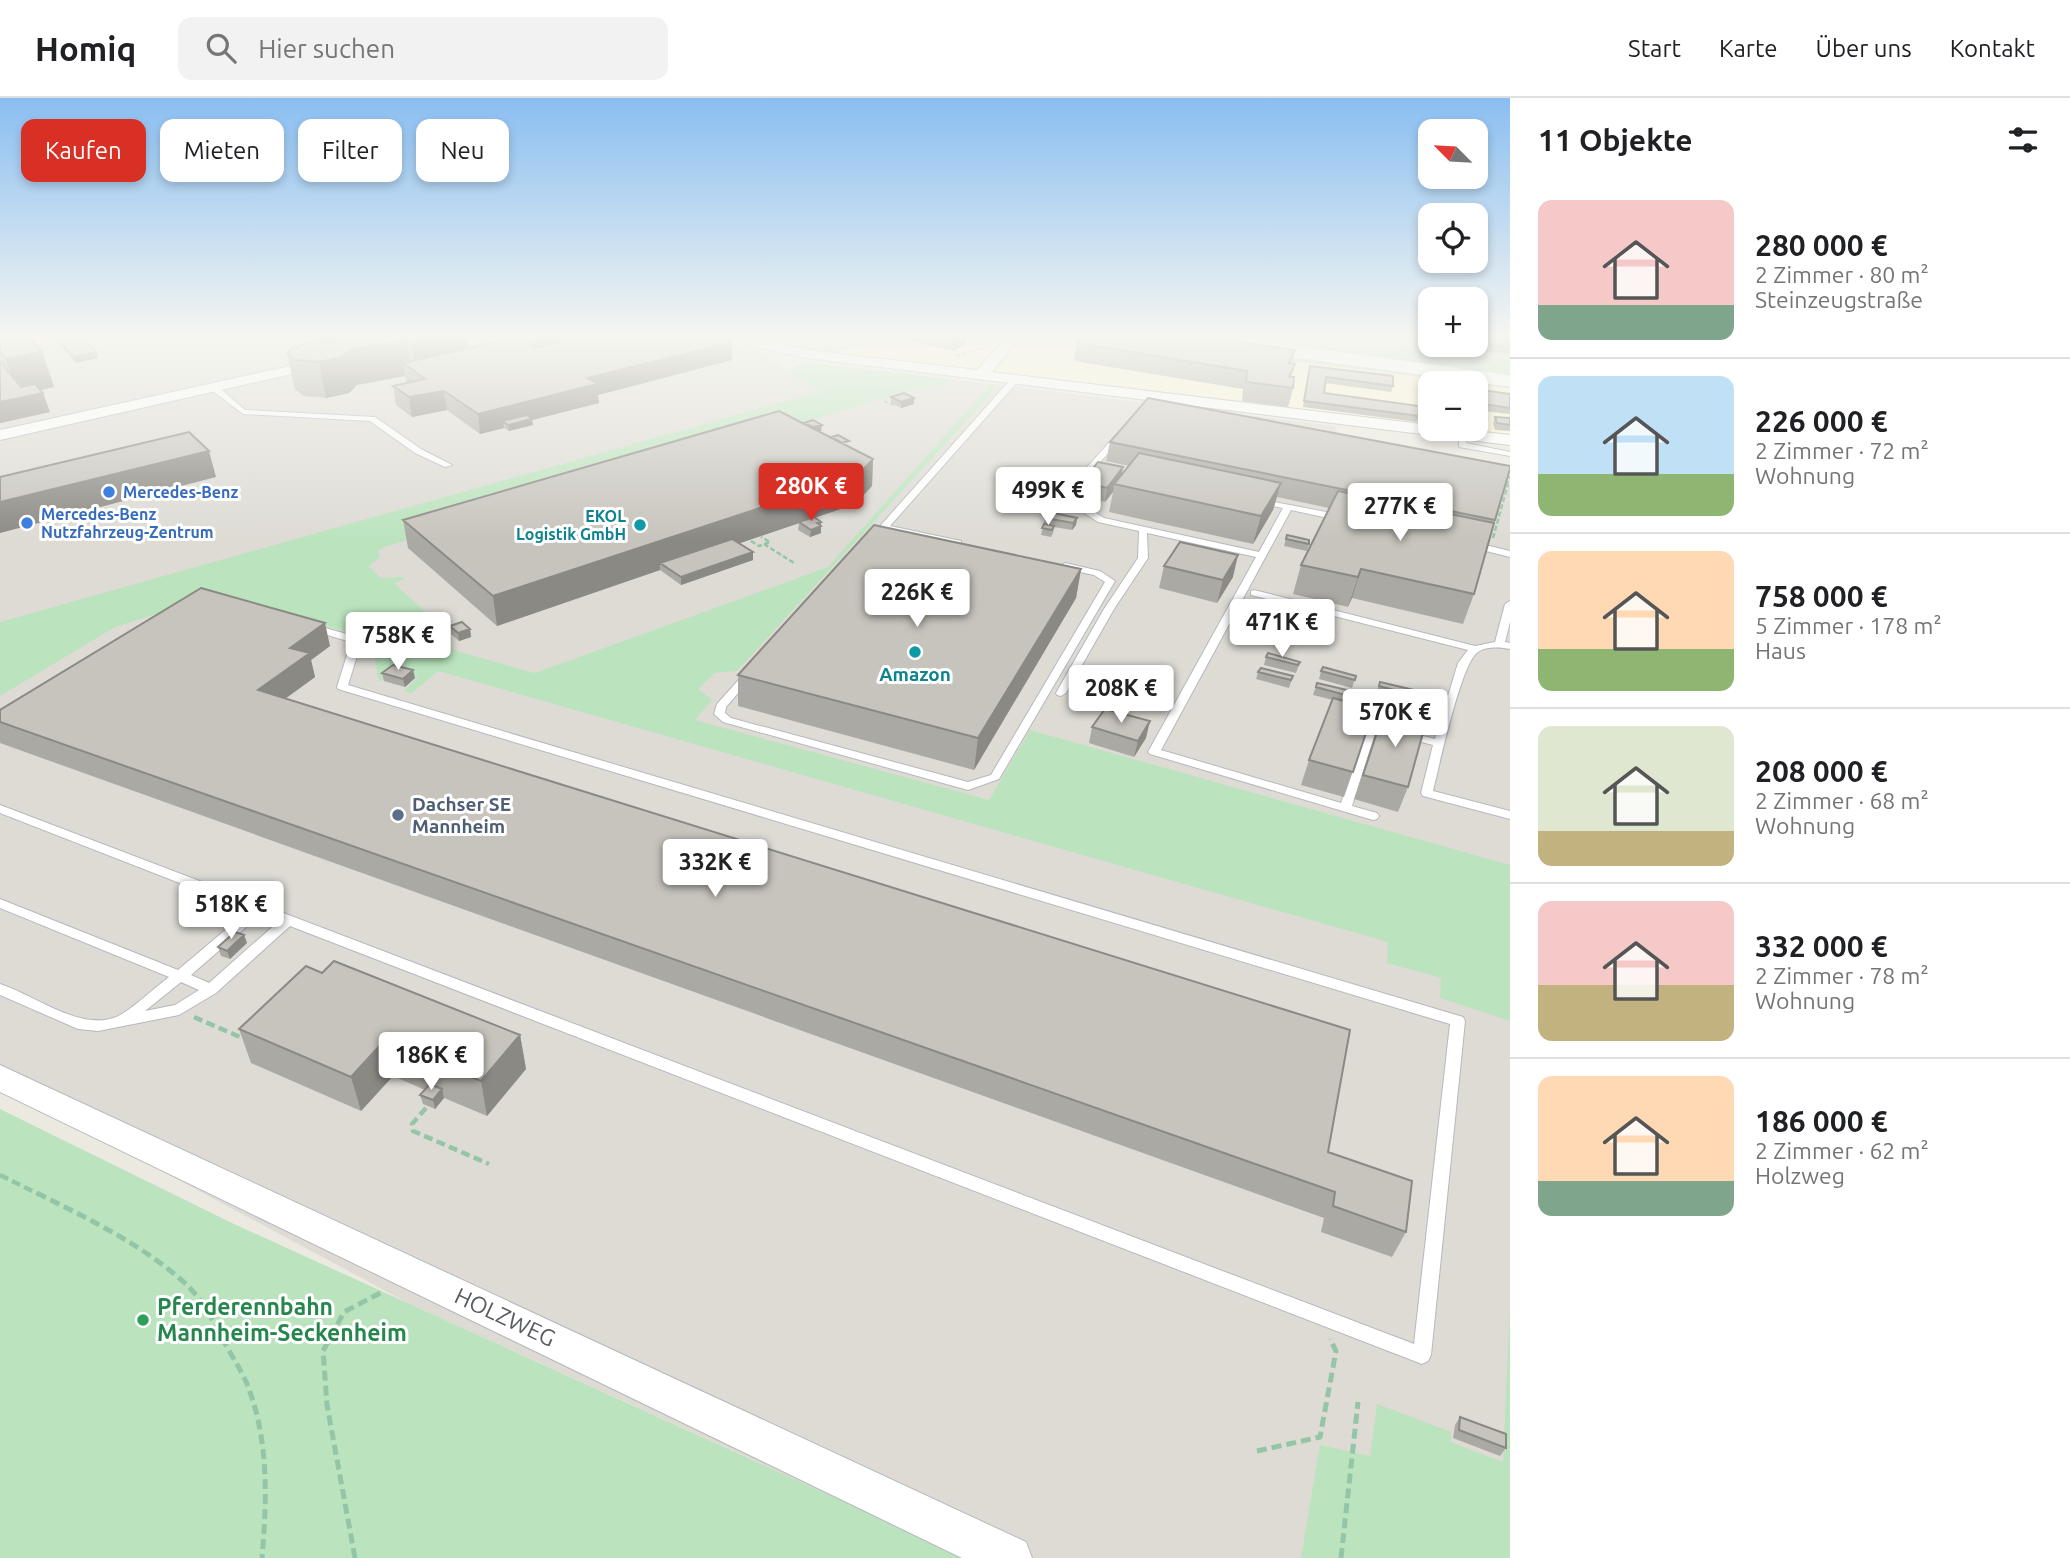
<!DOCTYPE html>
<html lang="de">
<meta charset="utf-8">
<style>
:root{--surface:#fff;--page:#f2f2f2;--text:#202124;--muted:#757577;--line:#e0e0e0;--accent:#d93025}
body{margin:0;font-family:Ubuntu,sans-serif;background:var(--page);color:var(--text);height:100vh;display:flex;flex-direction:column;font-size:26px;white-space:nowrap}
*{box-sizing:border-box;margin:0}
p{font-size:23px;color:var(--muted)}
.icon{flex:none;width:38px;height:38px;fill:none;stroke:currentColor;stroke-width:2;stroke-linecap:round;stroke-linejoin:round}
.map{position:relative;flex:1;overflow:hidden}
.sheet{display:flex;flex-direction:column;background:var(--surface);width:560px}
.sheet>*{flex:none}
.guide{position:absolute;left:21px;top:21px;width:665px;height:63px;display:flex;gap:14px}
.needle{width:46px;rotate:294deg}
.controls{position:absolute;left:1418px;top:21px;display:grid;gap:14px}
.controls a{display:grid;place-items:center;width:70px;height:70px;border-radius:14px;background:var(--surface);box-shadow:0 4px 10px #0003;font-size:35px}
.price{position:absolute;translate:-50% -60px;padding:0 16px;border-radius:7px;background:#fff;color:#222;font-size:23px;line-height:46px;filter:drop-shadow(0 2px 4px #0008)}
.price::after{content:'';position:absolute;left:50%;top:42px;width:21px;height:16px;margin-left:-10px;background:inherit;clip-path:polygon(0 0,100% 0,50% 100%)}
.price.current{background:var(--accent);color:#fff}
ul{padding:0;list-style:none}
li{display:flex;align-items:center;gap:21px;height:175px;padding:0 28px}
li+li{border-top:2px solid var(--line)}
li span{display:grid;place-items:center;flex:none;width:196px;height:140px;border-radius:14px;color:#555}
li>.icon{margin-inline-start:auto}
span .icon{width:84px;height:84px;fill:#fffc;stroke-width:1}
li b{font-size:30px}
h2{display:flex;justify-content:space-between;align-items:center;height:84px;padding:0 28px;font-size:30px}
.tag{padding:0 24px;border-radius:14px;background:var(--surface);box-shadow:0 4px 10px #0003;font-size:24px;line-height:63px}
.tag.current{background:var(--accent);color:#fff}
header{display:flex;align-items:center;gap:42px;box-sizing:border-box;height:98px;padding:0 35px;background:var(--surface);border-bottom:2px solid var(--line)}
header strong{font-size:33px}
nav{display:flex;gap:38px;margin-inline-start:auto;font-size:24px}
.search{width:490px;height:63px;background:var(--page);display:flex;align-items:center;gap:18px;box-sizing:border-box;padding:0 24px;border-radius:14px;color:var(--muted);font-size:26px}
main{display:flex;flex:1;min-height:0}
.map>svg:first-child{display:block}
.commercial{fill:#fef7d3}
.industrial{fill:#dddbd4}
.green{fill:#bbe4be}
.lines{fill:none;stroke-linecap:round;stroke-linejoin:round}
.lane-casing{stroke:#b6b8bd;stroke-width:2}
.street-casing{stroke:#b6b8bd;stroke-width:2}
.secondary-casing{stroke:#b6b9bf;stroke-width:1}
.highway-casing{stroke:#ebb200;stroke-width:2}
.path-far3{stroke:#94c5a6;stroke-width:2;stroke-dasharray:4.5 2;stroke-linecap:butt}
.path-far2{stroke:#94c5a6;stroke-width:2.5;stroke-dasharray:5 2.5;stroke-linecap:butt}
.path-far1{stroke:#94c5a6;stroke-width:4.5;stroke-dasharray:9 4.5;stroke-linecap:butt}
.path{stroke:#94c5a6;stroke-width:5;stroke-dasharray:10 5;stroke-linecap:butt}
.lane{fill:#fff;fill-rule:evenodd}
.street{fill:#fff;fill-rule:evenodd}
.secondary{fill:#fff;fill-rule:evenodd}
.highway{fill:#fde785;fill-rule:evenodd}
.wall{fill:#aba9a3}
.shaded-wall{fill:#8b8984}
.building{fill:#c7c4bd;stroke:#8b8984;stroke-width:2}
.shop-dot{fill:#3f7fe0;stroke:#fff;stroke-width:2.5}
.culture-dot{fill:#0f9aa8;stroke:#fff;stroke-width:2.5}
.service-dot{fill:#5c6f8a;stroke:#fff;stroke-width:2.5}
.leisure-dot{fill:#2e9e5b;stroke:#fff;stroke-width:2.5}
.labels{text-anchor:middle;stroke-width:6;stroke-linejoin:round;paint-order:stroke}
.far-shop-label{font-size:16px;font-weight:bold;fill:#366cbe;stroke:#fff;text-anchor:start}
.far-culture-label{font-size:16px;font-weight:bold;fill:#0d838f;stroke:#fff;text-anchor:end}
.culture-label{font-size:19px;font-weight:bold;fill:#0d838f;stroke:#fff}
.service-label{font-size:19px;font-weight:bold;fill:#4e5e75;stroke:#fff;text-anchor:start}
.near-leisure-label{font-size:23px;font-weight:bold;fill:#27864d;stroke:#fff;text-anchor:start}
.near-street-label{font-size:23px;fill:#595c61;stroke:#fff}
</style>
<header>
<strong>Homiq</strong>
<div class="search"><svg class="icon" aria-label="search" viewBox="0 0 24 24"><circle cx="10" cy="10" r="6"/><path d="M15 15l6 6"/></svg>Hier suchen</div>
<nav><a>Start</a><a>Karte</a><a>Über uns</a><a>Kontakt</a></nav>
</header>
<main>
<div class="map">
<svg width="1510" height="1460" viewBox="0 0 1510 1460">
<rect width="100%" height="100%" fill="#eceae0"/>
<!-- commercial -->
<path class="commercial" d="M740,238h285l-3,6 23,-6h73l176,27 7,-1 168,21h-39v43l-649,-79z
M1475,286l35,4v48l-60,-7h25z"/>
<!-- industrial -->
<path class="industrial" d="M92,238h607l58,16 63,39 65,-20 450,55 7,26 168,34v1072h-542l-560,-255 -408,-219v-729z
M1353,238h77v9h45l35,-9v24l-113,-13z"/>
<!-- green -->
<path class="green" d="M768,238h112l6,3 -58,15 -69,-14z
M1118,238c131,11 261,34 392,49v3l-209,-26 -7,1z
M1206,238h147l44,11 113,13v18l-210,-26z
M808,265l140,16v6l-33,4 -531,158 -6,4 2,6 -11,9 11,12 22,-1 3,2 -11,4 53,49 -54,1 142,40 293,-106 163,-183h4l-5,11 -253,276 -22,2 -17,16 14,11 -17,20 294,80 41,-70 480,135v156l-70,-23 1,-20 -54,-15 1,-21 -950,-271 -26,22 -8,-2 14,-14 -25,-7 -13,12c-6,-15 -3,-33 -15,-45l-143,-41 -21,4 -86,27 -115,69v-74l819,-230 -33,-22z
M0,1011l234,115 734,334h-968z
M1510,1208v252h-209l19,-113 50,11 7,-52 74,28v10l52,20z"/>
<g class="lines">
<defs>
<path id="lane" d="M1012,280l7,2 -129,146 71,15v4l-80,-16v-4z
M210,287h6l29,25 130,7 46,32 31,16 -7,2 -30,-14 -45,-32 -127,-7 -33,-25z
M1459,334l7,2v9l44,9v4l-51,-9z
M1116,337l7,2 -54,59 35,22 155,34 24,-44 -25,-5v-4l84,16 4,3 -4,3 -51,-11 -130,240 180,53 27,-79 4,-1 63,16 23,-76 10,-13 -217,-55v-4l3,-1 221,56 20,-4 10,-38 5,-3v21l-5,20 5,1v6c-9,-2 -24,-3 -32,3 -17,11 -39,115 -45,139l77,20v8l-87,-23 -2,-3 12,-48 -57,-15 -24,76 25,7 2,3 -2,3 -4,1 -223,-66 -2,-2 108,-195 -109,-24 1,25 -34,51 -48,84 -5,3 -4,-1 -1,-2 48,-84 34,-51 1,-27 -41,-9 -38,-25z
M1473,444l37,9v6l-40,-10v-4z
M1065,465l35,8 15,10 -116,198 -31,11 -245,-68 -9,-8 3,-10 26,-29 4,-1 5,3 -26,30 -1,6 6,5 237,64 23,-7 114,-193 -11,-7 -32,-7 -2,-2z
M311,526l50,14 1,2 -14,45 1115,332 2,4 -34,334 -3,6 -6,3 -1132,-438 -74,67 -37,22 -81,16 -20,-2 -78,-34v-11c35,11 86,52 122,30 16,-10 31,-25 47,-37l-169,-69v-9l178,71 71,-60 -249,-97v-8l1414,539 36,-320 -1112,-335 -1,-2 14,-45 -44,-13v-4zM261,816l18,7 -70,62 -18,-8zM181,884l18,8 -24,15 -30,6z"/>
<path id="street" d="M720,238h26l61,14 170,20 30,-34h15l-30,36 438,53v4h29l51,6v10l-703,-87 -85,-19z
M326,260l5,1 2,3 -2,3 -331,75v-10z
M0,967l1026,477 6,16h-70l-962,-466z"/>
<path id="secondary" d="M1170,238h54l286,39v12l-330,-45 -7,-2z"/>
<path id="highway" d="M19,238h44l-4,4 -59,12v-12z"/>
</defs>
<!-- lane casing -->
<use href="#lane" class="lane-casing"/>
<!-- street casing -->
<use href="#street" class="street-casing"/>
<!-- secondary casing -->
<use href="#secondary" class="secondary-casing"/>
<!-- highway casing -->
<use href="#highway" class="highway-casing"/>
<!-- path-far3 -->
<path class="path-far3" d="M956,258l26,-8
M884,303l11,5
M1507,387l3,-9"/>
<!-- path-far2 -->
<path class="path-far2" d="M1493,440l15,-54
M751,443l8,5 11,-4 -9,-5
M764,446l30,19"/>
<!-- path-far1 -->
<path class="path-far1" d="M194,919l46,20 4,-4
M426,1010l-14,16 1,7 76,33
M0,1077l40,20"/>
<!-- path -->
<path class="path" d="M37,1095c52,26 106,52 149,91 17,16 28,38 38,58 8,14 17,28 23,42 22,55 20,116 15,174
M1257,1353l63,-14 16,-86 -6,-12
M355,1460l-28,-153 -4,-54 21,-39 40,-21
M1341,1460l17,-156"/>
<!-- lane -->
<use href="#lane" class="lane"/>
<!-- street -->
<use href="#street" class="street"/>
<!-- secondary -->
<use href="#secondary" class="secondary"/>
<!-- highway -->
<use href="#highway" class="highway"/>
</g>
<!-- wall -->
<path class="wall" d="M307,238h160l2,12 53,-12h39v6l171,18 -134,35 1,8 -67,17 1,5 -24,6 -5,-3 -24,6 -33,-24 -35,7 -16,-12 -3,-19 14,-3 -1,-1 -1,-6 -48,9 -8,8 -23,5 -22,-2 -9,-7 -8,-35 28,-12z
M902,238h65l-1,8 -12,7 -53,-12z
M1362,238h19l-4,3z
M1427,238h3v9h45v-9h35v18l-81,-8z
M57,241l41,19 -22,5 -17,-18z
M0,242l42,11 12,36 -13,3 9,22 -50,11z
M1077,245l218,7 -3,13 3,1 -4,13 2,11 -5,19 -46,-6 1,-12 -169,-28z
M1310,268l83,20 -2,6 -66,-9 -1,10 95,23 -2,6 -114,-15z
M1475,291l35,5v20l-35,-4z
M891,299l23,7 -13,4 -10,-5z
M1495,319l15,1v13l-15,-1 -2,-7z
M804,326l18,1 -1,6 -1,1 53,27 -1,27 -17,18 -41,14 7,4v11l-11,4 -12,-7 1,-7 -60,20 14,17 -72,25 -21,-15 -163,56 -89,-78 -5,-28z
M1110,344l400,27 -36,125 -11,30 -111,-26 -4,9 -55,-13 8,-29 28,-57 -52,-11 -4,13 -20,34 -144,-32 4,-20 -8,10 -25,-6 2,-14 40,-8 7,-8 -23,-5z
M1045,420h32l-1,7 -4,5 -18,-3 -1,6 -2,4 -10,-2z
M1287,437l22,9 -2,7 -23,-5z
M1164,468l69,11 -16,26 -58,-15z
M1081,471l-5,29 -102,172 -236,-64v-31z
M450,528l20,3 1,8 -12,4 -8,-7z
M330,548l-19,14 4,17 -30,22 1043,453 78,80 -14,25 -71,-25 3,-14 -1324,-475v-33z
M1266,559l34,5 -4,11 -32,-8z
M1321,573l35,5 -4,12 -33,-9z
M1258,574l35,4 -4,12 -33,-9z
M382,575l33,5 -10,9 -21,-6z
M1380,584l34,8 -4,12 -34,-8z
M1317,585l34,8 -4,11 24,6 4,-11 34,9 -3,11 2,70 -10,25 -44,-13 29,-86 -9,-3 -30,87 -43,-12 8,-25 24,-60 -20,-5z
M1092,629l54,11 -12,19 -45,-14z
M244,837l3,8 -17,16 -9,-3 -3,-9z
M239,931l281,6 6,34 -39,47 -43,-18 -9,11 -12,-5 -3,-9 5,-5 -32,-14 -32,35 -110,-48z
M1460,1319l46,31 -6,8 -47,-18 2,-13z"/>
<!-- shaded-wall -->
<path class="shaded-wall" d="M319,238h33l1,3 -32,7z
M445,238h22l4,30 -54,7 -5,-30z
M556,238h5l1,17 -34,8 -1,-18z
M961,238h6l-1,8 -12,7 2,-12z
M406,242l5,29 -8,-6 2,13 -48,9 -8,8 -23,5 -7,-36 31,-12z
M732,244v18l-134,35 1,8 -67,17 1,5 -24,6 -1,-6 -5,-4 1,7 -24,6 -2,-20 110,-36z
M42,253l12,36 -36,8 -12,-36z
M96,254l2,6 -22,5 -2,-6z
M444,293l3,19 -35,7 -3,-20z
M43,295l7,19 -50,11v-21z
M914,300v6l-13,4v-6z
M822,327l-1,6 -8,3v-7z
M209,353l7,26 -216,56v-31z
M873,361l-1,27 -17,18 -188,64 -7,-5v7l-163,56 -4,-30z
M1123,369l-2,14 -7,3 -1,8 -8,10 2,-14z
M1281,385l-8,27 -20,34 8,-28z
M1077,420l-1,7 -4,5 1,-7z
M821,424v11l-11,4 1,-7 6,-7z
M753,454v8l-72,25v-8z
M1238,457l-5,22 -16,26 6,-23z
M1081,471l-5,29 -102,172 4,-32z
M1361,471l-9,29 -4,9 10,-30z
M325,525l5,23 -19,14 4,17 -51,37 -6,-24 32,-42z
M470,531l1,8 -12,4 -1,-8z
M413,572l2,8 -10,9 -2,-8z
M1150,623l-4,17 -12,19 4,-16z
M244,837l3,8 -17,16 -3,-8z
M520,937l6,34 -39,47 -6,-35z
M384,943l9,35 -32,35 -10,-34z
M442,991l2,9 -9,11 -2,-9z"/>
<!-- building -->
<path class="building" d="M18,238h8l16,15 -36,8 -6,-7v-12z
M72,238h8l16,16 -22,5 -17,-18z
M353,238h92l-33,7 -6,-3 -56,10 -8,7 -23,5 -23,-2 -9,-6 5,-6 19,-6h31l15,-3z
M522,238h34l-29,7 8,5 51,-12h133l13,6 -144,36 9,6 -119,30 -34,-23 -35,6 -16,-11 32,-7 -22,-16z
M941,238h20l-5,3z
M1083,238h115l97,14 -6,13 6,1 -6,13h5l-1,11 -47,-6 1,-11 -170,-28z
M1475,242l35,3v4l-35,-3z
M0,264l21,25 14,-3 8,9 -43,9z
M1310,268l83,10v10l-67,-9 -2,16 95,13v10l-115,-15z
M1475,291l35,5v14l-35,-5z
M904,295l10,5 -13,4 -10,-5z
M1148,300l362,68v3l-15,51 -385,-78z
M779,313l94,48 -16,17 -364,120 -90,-76z
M527,317l5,4 -24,6 -5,-4z
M1495,319l15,1v7l-13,-2z
M813,322l9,5 -9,2 -9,-4z
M189,334l20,19 -209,51v-25z
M838,337l11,6 -7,2 -11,-6z
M1139,355l142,30 -20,33 -147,-32z
M1098,364l25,5 -16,21 -25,-6z
M1338,393l156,32 -20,71 -113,-25 -3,8 -57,-12z
M1049,414l28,6 -4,5 -28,-5z
M814,419l7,5 -4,1 4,3 -10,4 -12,-8z
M1044,426l10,2 -2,4 -10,-2z
M874,427l207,44 -103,169 -240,-63z
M1287,437l22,5v4l-23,-5z
M732,441l21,13 -72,25 -21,-14z
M1180,444l58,13 -15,25 -59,-14z
M201,490l124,35 -35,25 20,5 -52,37 1092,340 -22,122 84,29 -6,51 -73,-26 2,-14 -1335,-470v-12z
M462,524l8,7 -12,4 -8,-7z
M1268,555l32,9 -2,3 -32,-8z
M393,567l20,5 -10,9 -21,-6z
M1323,569l33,9 -1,4 -34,-9z
M1261,570l32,8 -2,4 -33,-8z
M1380,584l34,8 -1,5 -34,-9z
M1317,585l34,8 -2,5 -33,-9z
M1375,599l34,9 -1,5 -35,-9z
M1333,600l41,11 -21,63 -44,-12z
M1105,611l45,12 -12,20 -46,-14z
M1384,613l42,11 -18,65 -45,-12z
M235,834l9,3 -17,16 -9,-4z
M334,863l186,74 -39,46 -97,-40 -33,36 -112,-48 67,-63 16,7z
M430,986l12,5 -9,11 -13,-5z
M1460,1319l46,17v14l-47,-18z"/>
<!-- sky -->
<linearGradient id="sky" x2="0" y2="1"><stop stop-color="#89bef1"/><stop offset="0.54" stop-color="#f6f6f1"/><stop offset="1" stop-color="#f6f6f1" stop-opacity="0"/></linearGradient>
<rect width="1510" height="442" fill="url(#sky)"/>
<!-- markers -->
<g class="shop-dot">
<circle cx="109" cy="394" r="7"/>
<circle cx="27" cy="425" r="7"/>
</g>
<g class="culture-dot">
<circle cx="640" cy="427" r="7"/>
<circle cx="915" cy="554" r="7"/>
</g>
<circle class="service-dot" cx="398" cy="717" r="7"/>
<circle class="leisure-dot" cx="143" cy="1222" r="7"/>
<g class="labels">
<!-- far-shop labels -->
<g class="far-shop-label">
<text x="123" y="400">Mercedes-Benz</text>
<text x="41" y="422">Mercedes-Benz<tspan x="41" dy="18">Nutzfahrzeug-Zentrum</tspan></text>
</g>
<!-- far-culture labels -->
<g class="far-culture-label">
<text x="626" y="424">EKOL<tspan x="626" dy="18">Logistik GmbH</tspan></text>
</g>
<!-- culture labels -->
<g class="culture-label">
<text x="915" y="583">Amazon</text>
</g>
<!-- service labels -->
<g class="service-label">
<text x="412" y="713">Dachser SE<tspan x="412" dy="22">Mannheim</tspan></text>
</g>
<!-- near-leisure labels -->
<g class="near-leisure-label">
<text x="157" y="1217">Pferderennbahn<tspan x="157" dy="26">Mannheim-Seckenheim</tspan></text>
</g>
<!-- near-street labels -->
<g class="near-street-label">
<text transform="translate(505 1219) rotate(25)" y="8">HOLZWEG</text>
</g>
</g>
</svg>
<div class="controls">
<a><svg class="needle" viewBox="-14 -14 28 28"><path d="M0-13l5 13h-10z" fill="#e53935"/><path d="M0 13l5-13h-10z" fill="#757577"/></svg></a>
<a><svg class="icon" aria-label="locate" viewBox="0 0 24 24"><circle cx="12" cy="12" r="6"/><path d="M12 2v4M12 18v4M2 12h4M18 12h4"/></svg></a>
<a>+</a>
<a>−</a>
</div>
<b class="price current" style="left:811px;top:425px">280K €</b>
<b class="price" style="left:1048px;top:429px">499K €</b>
<b class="price" style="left:1400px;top:445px">277K €</b>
<b class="price" style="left:917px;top:531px">226K €</b>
<b class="price" style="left:1282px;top:561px">471K €</b>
<b class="price" style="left:398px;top:574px">758K €</b>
<b class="price" style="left:1121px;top:627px">208K €</b>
<b class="price" style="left:1395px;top:651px">570K €</b>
<b class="price" style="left:715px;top:801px">332K €</b>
<b class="price" style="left:231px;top:843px">518K €</b>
<b class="price" style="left:431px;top:994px">186K €</b>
<div class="guide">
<a class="tag current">Kaufen</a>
<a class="tag">Mieten</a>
<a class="tag">Filter</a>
<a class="tag">Neu</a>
</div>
</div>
<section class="sheet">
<h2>11 Objekte<svg class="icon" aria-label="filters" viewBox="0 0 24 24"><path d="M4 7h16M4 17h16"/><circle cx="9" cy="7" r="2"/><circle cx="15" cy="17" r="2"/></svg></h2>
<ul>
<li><span style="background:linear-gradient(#f6c9c9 75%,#7fa58c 0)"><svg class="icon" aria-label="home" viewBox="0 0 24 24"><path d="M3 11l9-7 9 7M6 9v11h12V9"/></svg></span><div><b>280 000 €</b><p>2 Zimmer · 80 m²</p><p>Steinzeugstraße</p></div></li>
<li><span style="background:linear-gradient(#bfe0f5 70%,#8fb573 0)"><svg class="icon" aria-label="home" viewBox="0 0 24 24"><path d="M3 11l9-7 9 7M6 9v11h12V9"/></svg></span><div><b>226 000 €</b><p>2 Zimmer · 72 m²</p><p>Wohnung</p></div></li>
<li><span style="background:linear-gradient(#ffd9b3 70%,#8fb573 0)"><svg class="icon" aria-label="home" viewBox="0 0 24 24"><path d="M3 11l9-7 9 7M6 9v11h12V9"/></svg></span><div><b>758 000 €</b><p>5 Zimmer · 178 m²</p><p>Haus</p></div></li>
<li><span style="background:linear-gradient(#dfe7d0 75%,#c2b280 0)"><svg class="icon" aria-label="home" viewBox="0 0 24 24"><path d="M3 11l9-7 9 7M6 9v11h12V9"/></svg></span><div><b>208 000 €</b><p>2 Zimmer · 68 m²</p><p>Wohnung</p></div></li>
<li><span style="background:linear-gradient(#f6c9c9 60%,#c2b280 0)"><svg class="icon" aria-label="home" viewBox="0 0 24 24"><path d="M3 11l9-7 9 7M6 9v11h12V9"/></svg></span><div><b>332 000 €</b><p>2 Zimmer · 78 m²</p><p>Wohnung</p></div></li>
<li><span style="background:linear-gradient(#ffd9b3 75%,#7fa58c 0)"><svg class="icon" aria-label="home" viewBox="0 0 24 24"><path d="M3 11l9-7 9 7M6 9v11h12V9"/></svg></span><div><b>186 000 €</b><p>2 Zimmer · 62 m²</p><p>Holzweg</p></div></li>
</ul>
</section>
</main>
